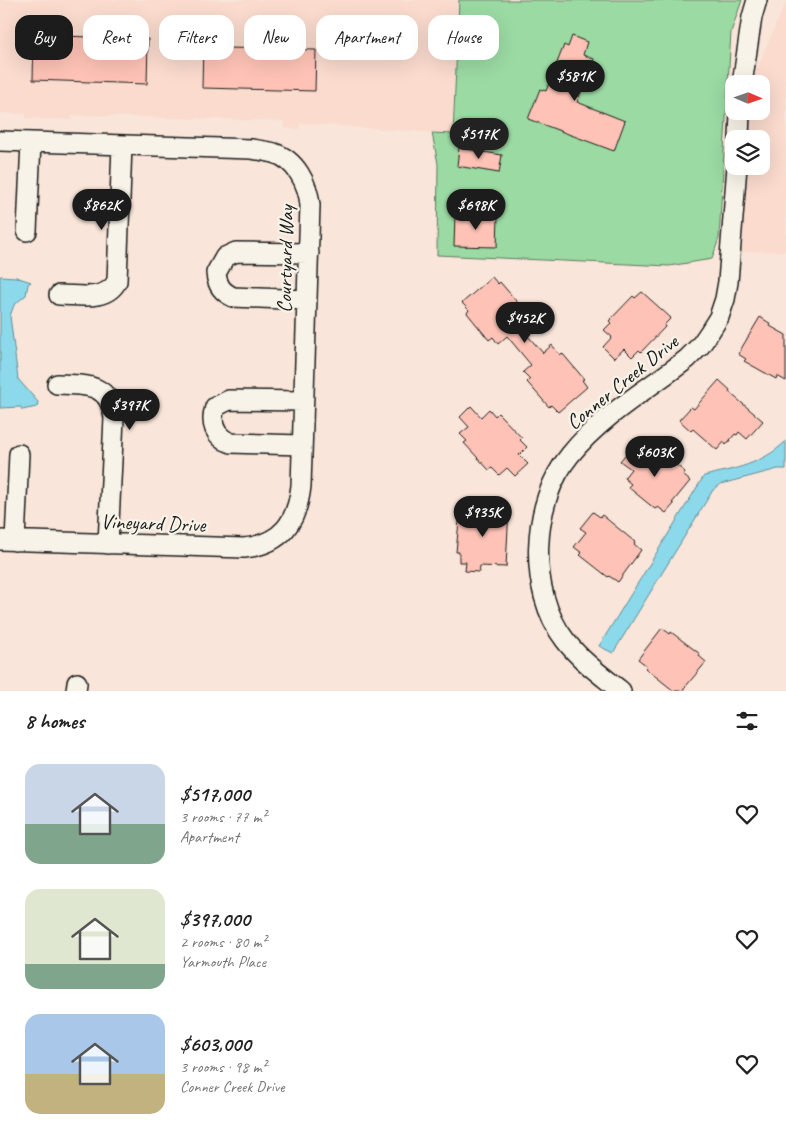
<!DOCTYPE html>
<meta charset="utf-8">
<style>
:root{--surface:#fff;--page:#f6f6f6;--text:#222;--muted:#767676;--accent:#1c1c1c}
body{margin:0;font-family:Caveat,sans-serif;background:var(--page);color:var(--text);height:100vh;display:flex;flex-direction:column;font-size:19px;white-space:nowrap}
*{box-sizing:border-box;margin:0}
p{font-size:16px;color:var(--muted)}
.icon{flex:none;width:28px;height:28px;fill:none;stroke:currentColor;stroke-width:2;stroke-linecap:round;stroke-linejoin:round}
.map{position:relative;height:691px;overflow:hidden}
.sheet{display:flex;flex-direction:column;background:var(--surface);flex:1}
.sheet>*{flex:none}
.hud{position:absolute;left:15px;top:15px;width:500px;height:45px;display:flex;gap:10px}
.needle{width:32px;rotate:92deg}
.buttons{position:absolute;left:725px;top:75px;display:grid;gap:10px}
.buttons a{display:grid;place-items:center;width:45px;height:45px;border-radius:10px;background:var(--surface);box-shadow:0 5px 20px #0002;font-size:25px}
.price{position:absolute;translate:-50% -42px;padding:0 11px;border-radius:18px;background:var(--accent);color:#fff;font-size:16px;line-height:32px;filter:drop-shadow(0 1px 2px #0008)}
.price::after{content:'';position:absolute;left:50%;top:30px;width:15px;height:11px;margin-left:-8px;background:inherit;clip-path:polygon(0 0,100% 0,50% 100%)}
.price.current{background:#222;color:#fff}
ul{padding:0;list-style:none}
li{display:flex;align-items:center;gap:15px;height:125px;padding:0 25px}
li span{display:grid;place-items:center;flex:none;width:140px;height:100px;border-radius:15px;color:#555}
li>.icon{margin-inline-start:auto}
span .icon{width:60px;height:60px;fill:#fffc;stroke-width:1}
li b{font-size:21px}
h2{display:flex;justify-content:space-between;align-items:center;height:60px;padding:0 25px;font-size:21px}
.tag{padding:0 18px;border-radius:15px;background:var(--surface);box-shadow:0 5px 20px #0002;font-size:18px;line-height:45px}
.tag.current{background:var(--accent);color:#fff}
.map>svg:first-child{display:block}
.built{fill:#fadbce}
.green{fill:#9bdaa3;stroke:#5c7b60}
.water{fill:#8cd9eb;stroke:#5f8d98}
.building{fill:#fec3b6;stroke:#1c1c1c}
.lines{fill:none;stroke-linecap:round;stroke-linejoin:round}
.minor-casing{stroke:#1c1c1c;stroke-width:22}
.minor{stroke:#f7f3e8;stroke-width:19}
.labels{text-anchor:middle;stroke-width:4.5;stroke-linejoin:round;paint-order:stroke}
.street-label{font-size:21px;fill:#1c1c1c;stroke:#f7f3e8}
</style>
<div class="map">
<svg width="786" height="691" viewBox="0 0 786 691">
<rect width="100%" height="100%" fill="#f9e5d9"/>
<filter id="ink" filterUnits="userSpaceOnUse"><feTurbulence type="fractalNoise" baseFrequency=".02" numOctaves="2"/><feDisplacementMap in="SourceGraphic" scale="10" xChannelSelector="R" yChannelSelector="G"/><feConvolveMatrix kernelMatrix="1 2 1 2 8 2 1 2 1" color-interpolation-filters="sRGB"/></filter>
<g filter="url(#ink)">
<!-- built -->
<path class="built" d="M0,0h459l-6,134 -153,-11 -1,6 -15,-1v-7l-212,-6 -1,5 -45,-2v-4l-26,-1z
M786,2v249l-48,1 6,-86h17v-27h-16l2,-28h14v-27h-11z"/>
<!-- green -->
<path class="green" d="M459,0h283l-11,32 -12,206 -7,21 -43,7 -232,-11 1,-91 -6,-31 21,1z"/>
<!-- water -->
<path class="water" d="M0,276l16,1 15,5 -3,2 -2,11 -12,10 -4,11 8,63 20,23 -1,5 -15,3 -1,-3 -21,1z
M786,441v28h-8l-57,15 -8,6 -100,163 -14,-7 105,-170c30,-7 59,-12 82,-35z"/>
<!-- building -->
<path class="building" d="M34,35l114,4 -1,45 -114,-4z
M572,36l15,6 -4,13 11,4 -17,43 48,19 -11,30 -86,-32 12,-30 6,2 18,-46 4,2z
M203,41l24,1v6l89,2 -1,41 -113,-3z
M459,148l43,7 -3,18 -42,-7z
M455,215l43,1 -1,31 -43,-1z
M492,277l6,7 2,-2 30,35 -11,9 24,27 9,-8 8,10 2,-2 22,26 -2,1 5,7 -29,25 -7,-7 -2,2 -22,-25 3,-3 -7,-7 8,-7 -24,-29 -9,8 -5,-7 -4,3 -22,-27 2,-3 -7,-7z
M642,292l29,26 -7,7 1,2 -24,25 -2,-2 -7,7 -8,-8 -10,9 -11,-11 9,-10 -8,-7 7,-7 -2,-2 24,-25 2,2z
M760,317l11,7 -1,2 16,9v46l-9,-5 -1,3 -32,-18 2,-2 -8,-5z
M719,380l11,10 -1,2 34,29 -16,18 -8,-7 -2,3 -2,-1 -9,11 -2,-3 -7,8 -24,-21 -2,2 -12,-11 12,-13 3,2z
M471,406l10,11 8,-8 6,7 3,-3 24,25 -2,2 7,7 -8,8 9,9 -13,12 -8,-8 -8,7 -7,-7 -3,2 -25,-27 3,-2 -7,-7 9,-7 -9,-10z
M648,448l7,6 3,-4 27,22 -2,3 7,6 -18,22 2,1 -8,9 -8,-6 -3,2 -27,-22 3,-3 -7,-6 7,-9 -11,-8 10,-12 10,9z
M493,508h16l-3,59 -26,-1 -1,6 -14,-1 1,-9h-7v-10h-3l3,-31h2l1,-11h31z
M593,512l7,5 2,-2 33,27 -1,2 7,6 -23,32 -9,-6 -1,1 -28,-22 2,-2 -8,-6 12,-15 -6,-4z
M662,628l8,6 1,-2 29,22 -1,2 7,6 -24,29h-8l-29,-23 2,-2 -9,-7z"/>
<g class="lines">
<defs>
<path id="minor" d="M742,84l10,-67 5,-17
M739,139l1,-28
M0,141l251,8c7,1 16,2 23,4 22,7 34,31 36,52l-9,281c-4,36 -19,58 -57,62l-244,-8
M27,231l4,-89
M59,295c20,0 47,7 58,-14l5,-136
M307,300l-74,-3c-11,-5 -16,-12 -17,-24l9,-16 11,-5 73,1
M57,384c27,1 53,-2 57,34l-6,126
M302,445l-71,-2c-17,-6 -21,-20 -16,-36l14,-7 74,1
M15,541l4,-87
M76,691l1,-8
M621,691c-20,-16 -40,-30 -56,-51 -38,-49 -34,-138 5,-185 31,-39 78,-66 117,-96l13,-13 9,-13 10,-16 6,-18 3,-17 9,-116"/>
</defs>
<!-- minor casing -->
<use href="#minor" class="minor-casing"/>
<!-- minor -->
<use href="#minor" class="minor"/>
</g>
</g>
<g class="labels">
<!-- street labels -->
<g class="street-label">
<text transform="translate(285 259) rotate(-89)" y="7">Courtyard Way</text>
<text transform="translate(622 382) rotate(-39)" y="7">Conner Creek Drive</text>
<text transform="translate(153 523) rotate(2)" y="7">Vineyard Drive</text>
</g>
</g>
</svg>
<div class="buttons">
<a><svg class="needle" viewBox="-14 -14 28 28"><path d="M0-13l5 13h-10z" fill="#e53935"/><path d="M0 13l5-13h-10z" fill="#767676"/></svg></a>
<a><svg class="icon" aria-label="layers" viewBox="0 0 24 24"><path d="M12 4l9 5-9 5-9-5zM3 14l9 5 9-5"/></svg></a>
</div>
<b class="price" style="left:575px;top:102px">$581K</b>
<b class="price current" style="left:479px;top:160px">$517K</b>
<b class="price" style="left:102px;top:231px">$862K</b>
<b class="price" style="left:476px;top:231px">$698K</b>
<b class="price" style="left:525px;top:344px">$452K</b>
<b class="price" style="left:130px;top:431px">$397K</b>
<b class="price" style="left:655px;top:478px">$603K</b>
<b class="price" style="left:483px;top:538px">$935K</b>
<div class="hud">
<a class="tag current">Buy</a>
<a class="tag">Rent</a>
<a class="tag">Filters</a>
<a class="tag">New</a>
<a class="tag">Apartment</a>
<a class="tag">House</a>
</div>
</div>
<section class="sheet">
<h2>8 homes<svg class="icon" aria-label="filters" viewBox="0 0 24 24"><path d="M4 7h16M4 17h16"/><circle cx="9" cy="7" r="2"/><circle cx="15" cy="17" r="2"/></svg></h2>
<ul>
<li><span style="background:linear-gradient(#c9d6e8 60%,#7fa58c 0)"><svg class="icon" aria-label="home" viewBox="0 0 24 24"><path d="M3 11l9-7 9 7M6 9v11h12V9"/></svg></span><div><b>$517,000</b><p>3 rooms · 77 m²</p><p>Apartment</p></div><svg class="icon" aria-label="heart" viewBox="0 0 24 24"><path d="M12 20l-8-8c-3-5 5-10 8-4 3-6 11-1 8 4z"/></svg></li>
<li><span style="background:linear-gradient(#dfe7d0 75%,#7fa58c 0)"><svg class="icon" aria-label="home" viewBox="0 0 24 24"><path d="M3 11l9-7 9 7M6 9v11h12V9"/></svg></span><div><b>$397,000</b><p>2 rooms · 80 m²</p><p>Yarmouth Place</p></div><svg class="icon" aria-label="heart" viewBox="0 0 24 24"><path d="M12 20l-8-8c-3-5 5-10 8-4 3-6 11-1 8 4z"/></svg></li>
<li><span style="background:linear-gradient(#a9c7e8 60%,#c2b280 0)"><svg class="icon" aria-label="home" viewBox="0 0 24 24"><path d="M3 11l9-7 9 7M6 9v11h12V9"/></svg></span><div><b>$603,000</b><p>3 rooms · 98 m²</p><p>Conner Creek Drive</p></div><svg class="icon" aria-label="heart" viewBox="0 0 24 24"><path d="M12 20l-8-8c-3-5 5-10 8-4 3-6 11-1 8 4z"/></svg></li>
</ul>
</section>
